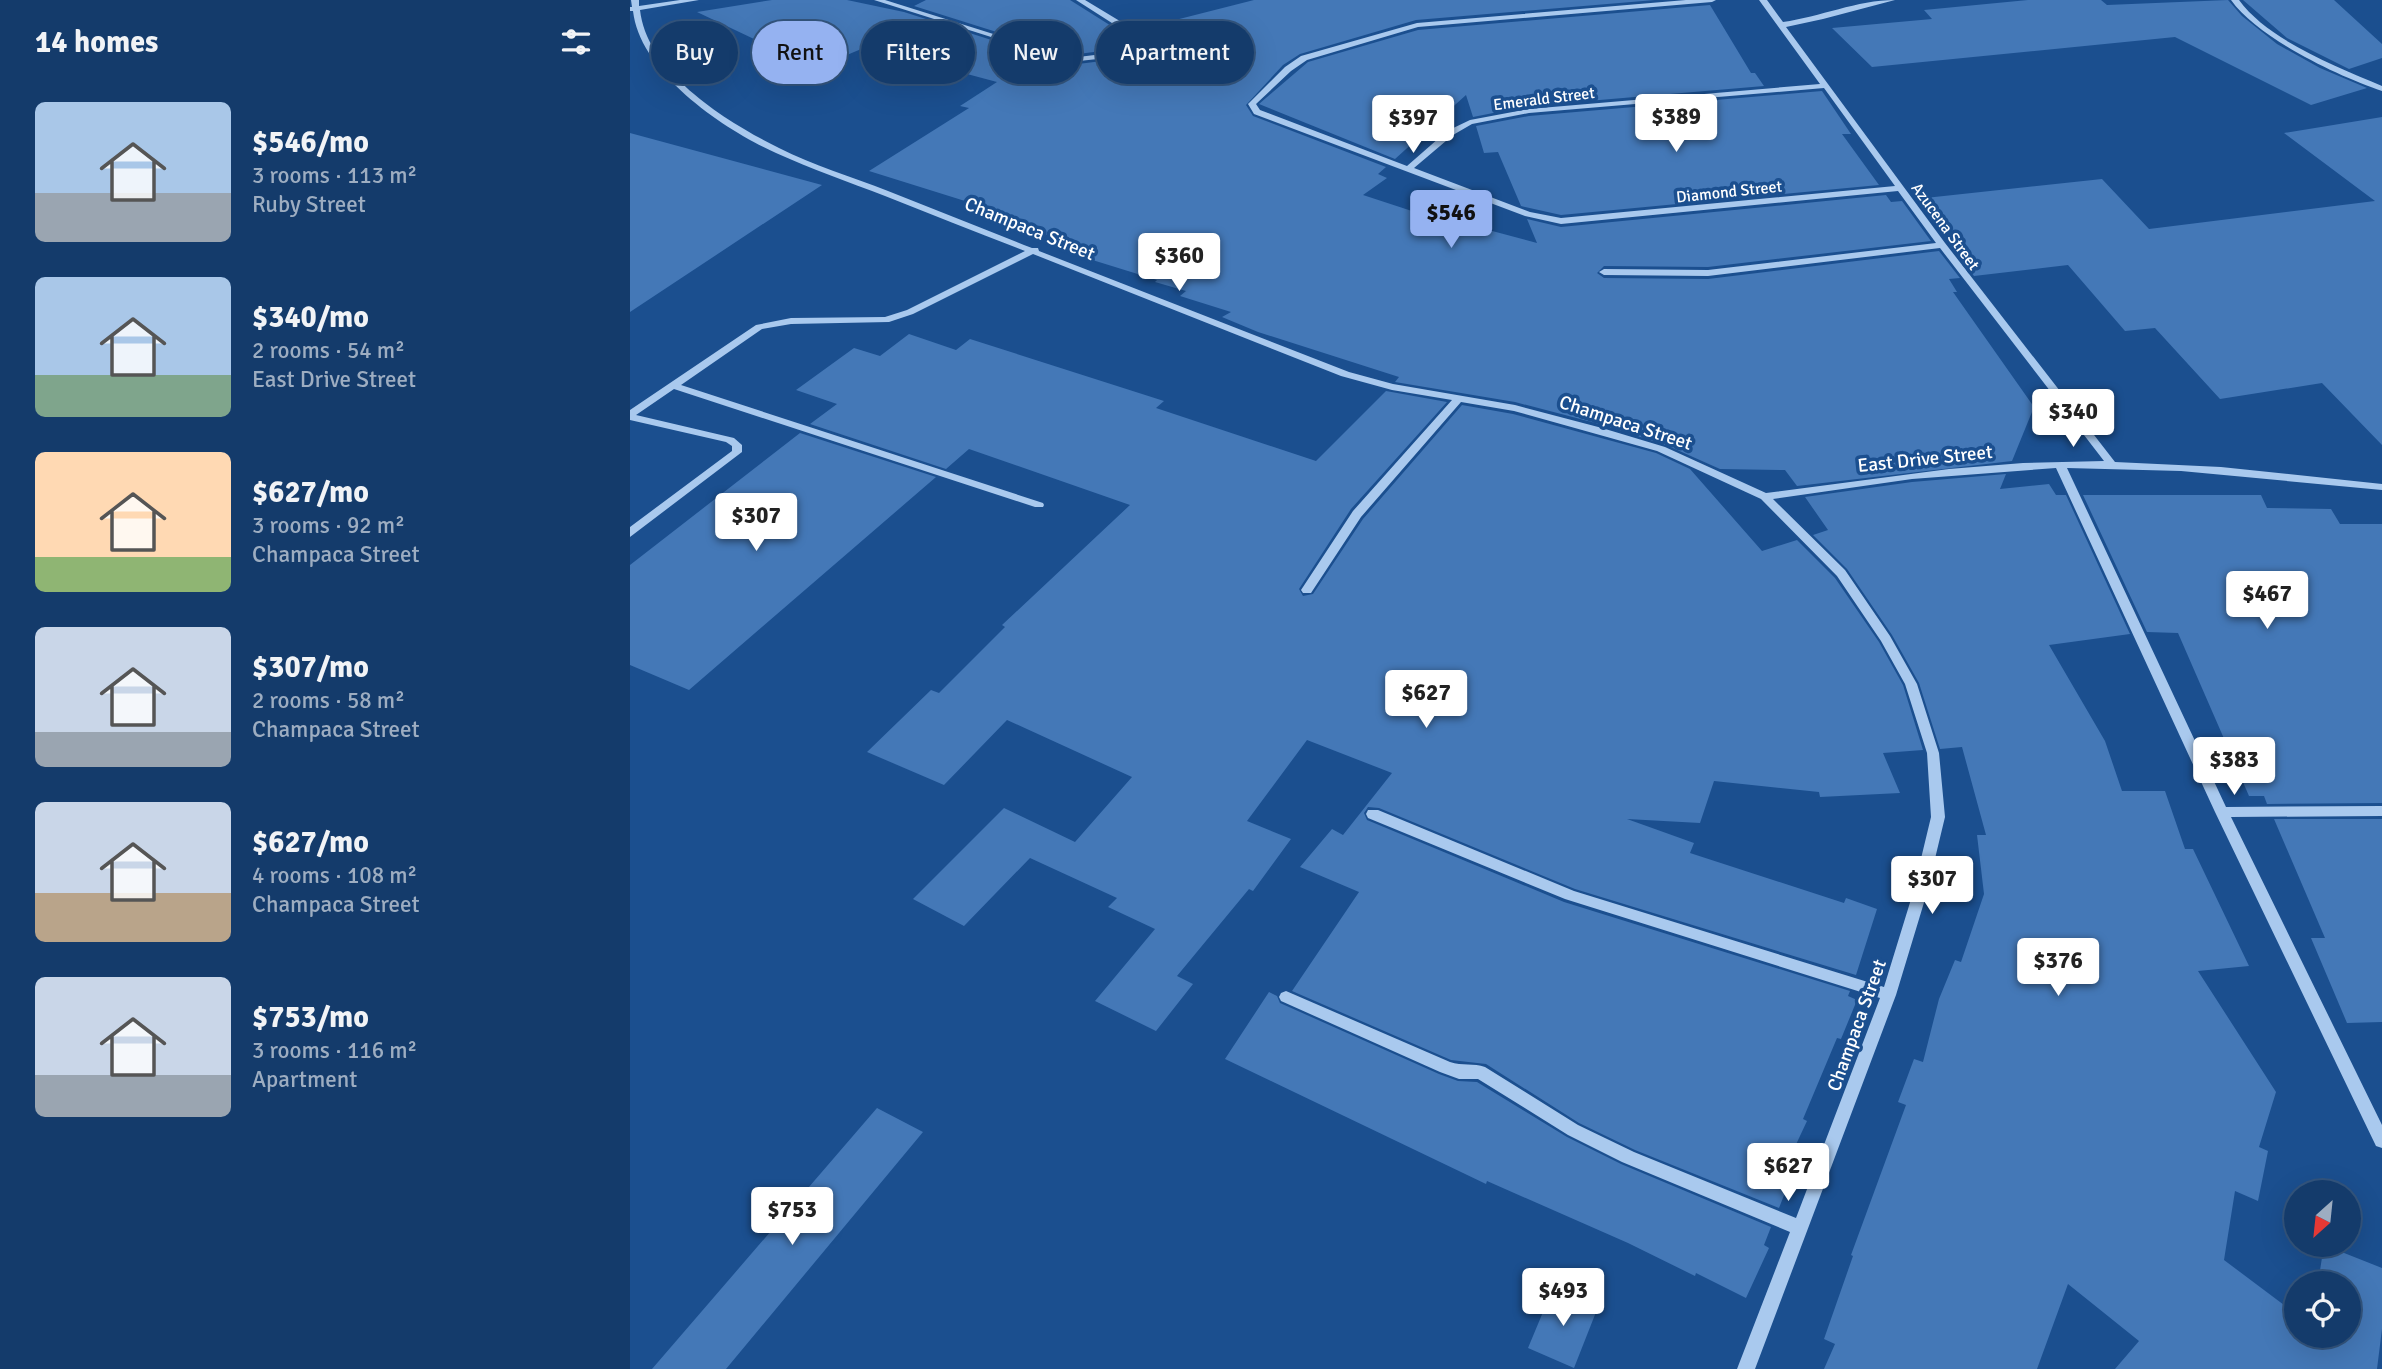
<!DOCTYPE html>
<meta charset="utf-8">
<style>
:root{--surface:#143b6b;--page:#214673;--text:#f1f3f6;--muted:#9dadc1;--line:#33557e;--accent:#95b2f1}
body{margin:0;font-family:Signika,sans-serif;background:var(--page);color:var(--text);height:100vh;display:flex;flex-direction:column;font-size:26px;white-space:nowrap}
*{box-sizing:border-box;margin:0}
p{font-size:23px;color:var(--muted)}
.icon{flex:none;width:38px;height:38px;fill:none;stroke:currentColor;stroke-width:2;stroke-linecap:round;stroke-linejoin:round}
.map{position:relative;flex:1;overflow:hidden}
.details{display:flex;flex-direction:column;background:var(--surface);width:630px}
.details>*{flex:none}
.guide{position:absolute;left:21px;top:21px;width:665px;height:63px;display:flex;gap:14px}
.needle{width:46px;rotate:207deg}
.controls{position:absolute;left:1654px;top:1180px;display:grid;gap:14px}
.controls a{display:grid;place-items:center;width:77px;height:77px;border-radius:50%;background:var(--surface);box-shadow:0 7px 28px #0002,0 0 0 2px var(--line);font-size:35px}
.price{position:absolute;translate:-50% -60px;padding:0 16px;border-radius:7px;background:#fff;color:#222;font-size:23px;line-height:46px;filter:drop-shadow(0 2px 4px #0008)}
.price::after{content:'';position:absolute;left:50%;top:42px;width:21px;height:16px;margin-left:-10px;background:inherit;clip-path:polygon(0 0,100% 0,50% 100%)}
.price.active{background:var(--accent);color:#111}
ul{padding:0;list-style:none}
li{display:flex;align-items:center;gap:21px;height:175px;padding:0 35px}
li span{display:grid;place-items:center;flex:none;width:196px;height:140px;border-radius:10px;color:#555}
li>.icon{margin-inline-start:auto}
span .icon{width:84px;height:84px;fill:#fffc;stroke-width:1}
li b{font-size:30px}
h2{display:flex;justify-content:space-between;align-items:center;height:84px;padding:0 35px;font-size:30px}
.tag{padding:0 24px;border-radius:32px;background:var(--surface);box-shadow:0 7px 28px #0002,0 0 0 2px var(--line);font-size:24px;line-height:63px}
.tag.active{background:var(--accent);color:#111}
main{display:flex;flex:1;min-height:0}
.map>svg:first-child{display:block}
.building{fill:#4478b7}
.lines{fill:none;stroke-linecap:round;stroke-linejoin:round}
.minor{fill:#a9c9ee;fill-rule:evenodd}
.labels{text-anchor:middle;stroke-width:7;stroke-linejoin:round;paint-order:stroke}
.far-street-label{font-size:16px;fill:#fff;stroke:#1b4f8f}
.street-label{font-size:19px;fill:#fff;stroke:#1b4f8f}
</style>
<main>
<section class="details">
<h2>14 homes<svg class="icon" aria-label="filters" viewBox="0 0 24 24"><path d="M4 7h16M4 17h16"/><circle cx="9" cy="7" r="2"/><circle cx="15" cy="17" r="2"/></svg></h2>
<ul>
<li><span style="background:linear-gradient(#a9c7e8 65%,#9aa5b1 0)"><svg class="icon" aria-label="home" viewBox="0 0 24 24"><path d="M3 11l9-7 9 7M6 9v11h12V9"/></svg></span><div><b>$546/mo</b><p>3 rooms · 113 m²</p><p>Ruby Street</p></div></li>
<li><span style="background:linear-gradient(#a9c7e8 70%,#7fa58c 0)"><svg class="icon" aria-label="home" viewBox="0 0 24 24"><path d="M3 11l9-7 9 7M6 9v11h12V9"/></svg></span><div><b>$340/mo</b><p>2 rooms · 54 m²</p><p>East Drive Street</p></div></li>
<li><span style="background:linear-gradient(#ffd9b3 75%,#8fb573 0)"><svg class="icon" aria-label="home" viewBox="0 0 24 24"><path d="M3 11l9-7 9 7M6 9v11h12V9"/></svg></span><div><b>$627/mo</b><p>3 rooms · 92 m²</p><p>Champaca Street</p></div></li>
<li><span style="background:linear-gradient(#c9d6e8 75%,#9aa5b1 0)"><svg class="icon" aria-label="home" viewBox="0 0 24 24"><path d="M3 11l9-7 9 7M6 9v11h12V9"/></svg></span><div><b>$307/mo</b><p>2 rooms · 58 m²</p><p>Champaca Street</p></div></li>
<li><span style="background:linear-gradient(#c9d6e8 65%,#b9a48a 0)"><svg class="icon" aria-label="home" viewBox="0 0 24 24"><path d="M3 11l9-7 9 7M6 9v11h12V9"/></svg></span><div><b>$627/mo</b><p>4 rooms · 108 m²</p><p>Champaca Street</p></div></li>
<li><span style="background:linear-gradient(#c9d6e8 70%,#9aa5b1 0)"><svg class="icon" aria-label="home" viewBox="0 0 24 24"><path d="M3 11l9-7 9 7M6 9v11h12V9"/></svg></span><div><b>$753/mo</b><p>3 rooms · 116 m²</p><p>Apartment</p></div></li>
</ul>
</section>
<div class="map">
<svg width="1752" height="1369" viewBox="0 0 1752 1369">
<rect width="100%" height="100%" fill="#1b4f8f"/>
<!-- building -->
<path class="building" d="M142,0h75l57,12 166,53 48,-6 20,-15 -2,-14 118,-30h401l-239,20 -116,34 -17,11 -37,40 7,11 133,51 -8,7 9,4 -24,17 113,37 5,-4 56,15 -10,-24 34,8 325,-32 5,7 11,-1 29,40 -223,26 -104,-1 -7,7 7,5 104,1 231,-28 21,27 -11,1 8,13h-4l81,115 -22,54 -215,25 -12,-16 -65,-1 -54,-24 -63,-20 -88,-23 -120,-20 4,-5 -141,-45 -36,-15 9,-5 -51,-16 6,-5 -31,-9 2,-2 -71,-22 5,-4 -19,-5 5,-4 -103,-34 7,-5 -112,-35 100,-63 -9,-2 37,-24 -131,-35 -43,18 -21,-10 -8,3 -97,-46z
M296,0h144l54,34 1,6 -15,10 -40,5 -156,-49z
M1398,0h73l6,5 121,-5 14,16 35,28 43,24 47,20 -56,17 -136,-68 -303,30 -40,-39 100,-9 -8,-9z
M1613,0h91l48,44v14l-33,11 -62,-31z
M1080,5l41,68h4l9,13 -235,20 -56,11 -7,-22 -71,64 -136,-55 49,-42 110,-32z
M1192,91l29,43h-9l37,51 -318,30 -40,-9 -23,-54 -14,1 -8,-27 53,-10z
M1752,117v328l-60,-62 -102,16 -65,-71 -30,3 -57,-66 -94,11 -58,-77 186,-20 47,50 226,-28 -91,-68z
M0,133l192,52 -192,127z
M279,334l47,16 14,-11 194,62 -8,7 160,53 70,-70 61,11 -96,107 -52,80 4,7 10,-2 50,-75 99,-114 51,9 143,39 34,16 72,82 35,-11 38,38 44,64 24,43 20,65 -40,3 17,40 -80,4 -1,-5 -105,-11 -14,42 -73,-4 67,24 -4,10 154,50 2,-5 31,11 -21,66 -281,-86 -196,-81 -11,-1 -4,6 3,7 197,82 286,89 -2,5 9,4 -16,39 -4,-1 -34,81 4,2 -15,32 7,4 -20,51 -144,-58 -56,-27 -93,-59 -35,-4 -159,-69 67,-99 -59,-25 32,-38 11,6 49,-62 -85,-33 -60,81 44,18 -38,52 -4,-2 -72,87 16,8 -37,47 -61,-30 60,-72 -47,-22 9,-9 -87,-40 -66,68 -51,-27 91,-91 71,34 57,-65 -125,-57 -63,65 -77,-33 64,-62 8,3 66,-66 -3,-2 128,-120 -161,-56 -23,20 -136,-45 27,-20 -41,-14 58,-42 26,8z
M170,433l136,44 -247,213 -59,-25v-100z
M1376,474l-6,15 49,-5 7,11h10l64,139 -81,11 56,96 17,50h43l20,58h8l56,117 -51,5 78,121 -17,55 9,4 -10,50 -23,-10 -11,69 72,54v21h52v-52h-30l6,-38 58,23v61l-5,40h-262l24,-28 -71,-57 -31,85h-213l11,-25 -11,-5 29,-83 -2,-1 55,-150 -8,-3 16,-43 9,3 16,-63 16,-39 6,2 23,-68 -7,-59h9l-24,-88 -22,2 -21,-66 -27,-48 -45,-66 -34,-34 15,-5 -23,-33 107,-15z
M1453,495h178l6,13 64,1 9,15h42v279l-115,1 -3,-8h-15l-71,-163 -31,-1z
M1644,819h108v203l-35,1 -36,-85h14z
M639,992l8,4 3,7 159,71 19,7 19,1 90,55 54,27 150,63 -7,18 5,3 -23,50 -50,-25 -1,3 -67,-33 -141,-62 -1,3 -261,-125z
M247,1108l46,24 -197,237h-74z
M923,1288l45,19 -24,61 -46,-20z"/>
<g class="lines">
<!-- minor -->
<path class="minor" d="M1,0h8v6l41,-6h19l-59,10c7,63 87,112 139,138 34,17 73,29 109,43 48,19 96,38 144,57h6l1,3 310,121 44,12 122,21 87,23 63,19 101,46 183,-24 74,-6 81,-2 -164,-213 -232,28 -104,-1 -5,-3 5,-3 104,1 228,-27 -38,-52 -337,33 -36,-8 -271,-102 -6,-10 37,-37 16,-11 116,-33 269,-23h30l-4,2 -294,25 -111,33 -16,11 -35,33 4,6 147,56 40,-35 23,-11 59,-11 291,-25 -61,-84h8l16,22c37,-5 74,-22 112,-22l-72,19 -37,8 159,216 170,219 106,5 161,17v6l-201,-19 -114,-3 159,339 156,-1v10l-151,1 151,308v23l-6,-2 -161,-334 -159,-344 -144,11 -139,20 72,71 45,66 27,48 22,69 6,64 -19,79 -30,99 -141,374h-18l53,-137 -168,-70 -54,-27 -90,-56h-19l-19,-7 -159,-71 -2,-4 2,-4 5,-2 164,71c12,4 24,1 35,5l93,58 56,27 162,66 84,-220 -315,-99 -197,-81 -2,-4 2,-4h10l196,81 310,96 28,-91 19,-79 -4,-64 -22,-69 -24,-43 -44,-65 -76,-77 -104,-48 -143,-40 -53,-9 -100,115 -50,76h-8l-2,-3 2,-3 50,-76 99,-111 -60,-10 -51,-14 -308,-122 -120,60 -24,8 -98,2 -29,5 -81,56 362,118 1,2 -1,2h-8l-361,-118 -38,26 98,23 8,7v7l-112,85v-10l102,-76v-5l-6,-4 -96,-22v-10l126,-85 35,-7 94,-1 22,-7 118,-59c-46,-18 -93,-36 -140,-55 -36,-14 -74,-27 -109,-43 -53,-24 -136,-80 -143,-142h-3v-4h2zM1194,88l71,98 -334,32 -31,-6 -116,-44 39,-33 19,-11 57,-11z
M244,0h11l185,58 41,-5 17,-12 -2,-9 -50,-32h9l48,29 3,13 -20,15 -46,5z
M1601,0h8c30,41 97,66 143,86v5c-45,-15 -124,-53 -151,-91z"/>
</g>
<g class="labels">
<!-- far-street labels -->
<g class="far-street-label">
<text transform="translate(914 98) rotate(-7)" y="6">Emerald Street</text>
<text transform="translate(1099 191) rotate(-6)" y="6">Diamond Street</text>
<text transform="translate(1316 226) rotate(54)" y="6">Azucena Street</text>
</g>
<!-- street labels -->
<g class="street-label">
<text transform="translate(400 228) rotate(22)" y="7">Champaca Street</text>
<text transform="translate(996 422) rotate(18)" y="7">Champaca Street</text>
<text transform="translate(1295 458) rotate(-6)" y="7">East Drive Street</text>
<text transform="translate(1226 1025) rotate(-70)" y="7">Champaca Street</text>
</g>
</g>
</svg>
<div class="controls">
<a><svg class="needle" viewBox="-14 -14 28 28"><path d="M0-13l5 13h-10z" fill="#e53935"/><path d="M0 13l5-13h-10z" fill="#9dadc1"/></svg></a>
<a><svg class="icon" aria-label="locate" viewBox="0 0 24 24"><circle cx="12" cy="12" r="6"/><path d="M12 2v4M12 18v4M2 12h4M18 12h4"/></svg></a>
</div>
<b class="price" style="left:1046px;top:154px">$389</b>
<b class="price" style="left:783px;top:155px">$397</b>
<b class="price active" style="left:821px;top:250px">$546</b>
<b class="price" style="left:549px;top:293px">$360</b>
<b class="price" style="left:1443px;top:449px">$340</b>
<b class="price" style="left:126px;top:553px">$307</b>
<b class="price" style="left:1637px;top:631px">$467</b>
<b class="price" style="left:796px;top:730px">$627</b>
<b class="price" style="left:1604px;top:797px">$383</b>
<b class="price" style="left:1302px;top:916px">$307</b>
<b class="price" style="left:1428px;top:998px">$376</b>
<b class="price" style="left:1158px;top:1203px">$627</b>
<b class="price" style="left:162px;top:1247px">$753</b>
<b class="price" style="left:933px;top:1328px">$493</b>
<div class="guide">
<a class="tag">Buy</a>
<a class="tag active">Rent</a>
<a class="tag">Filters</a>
<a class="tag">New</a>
<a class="tag">Apartment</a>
</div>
</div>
</main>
